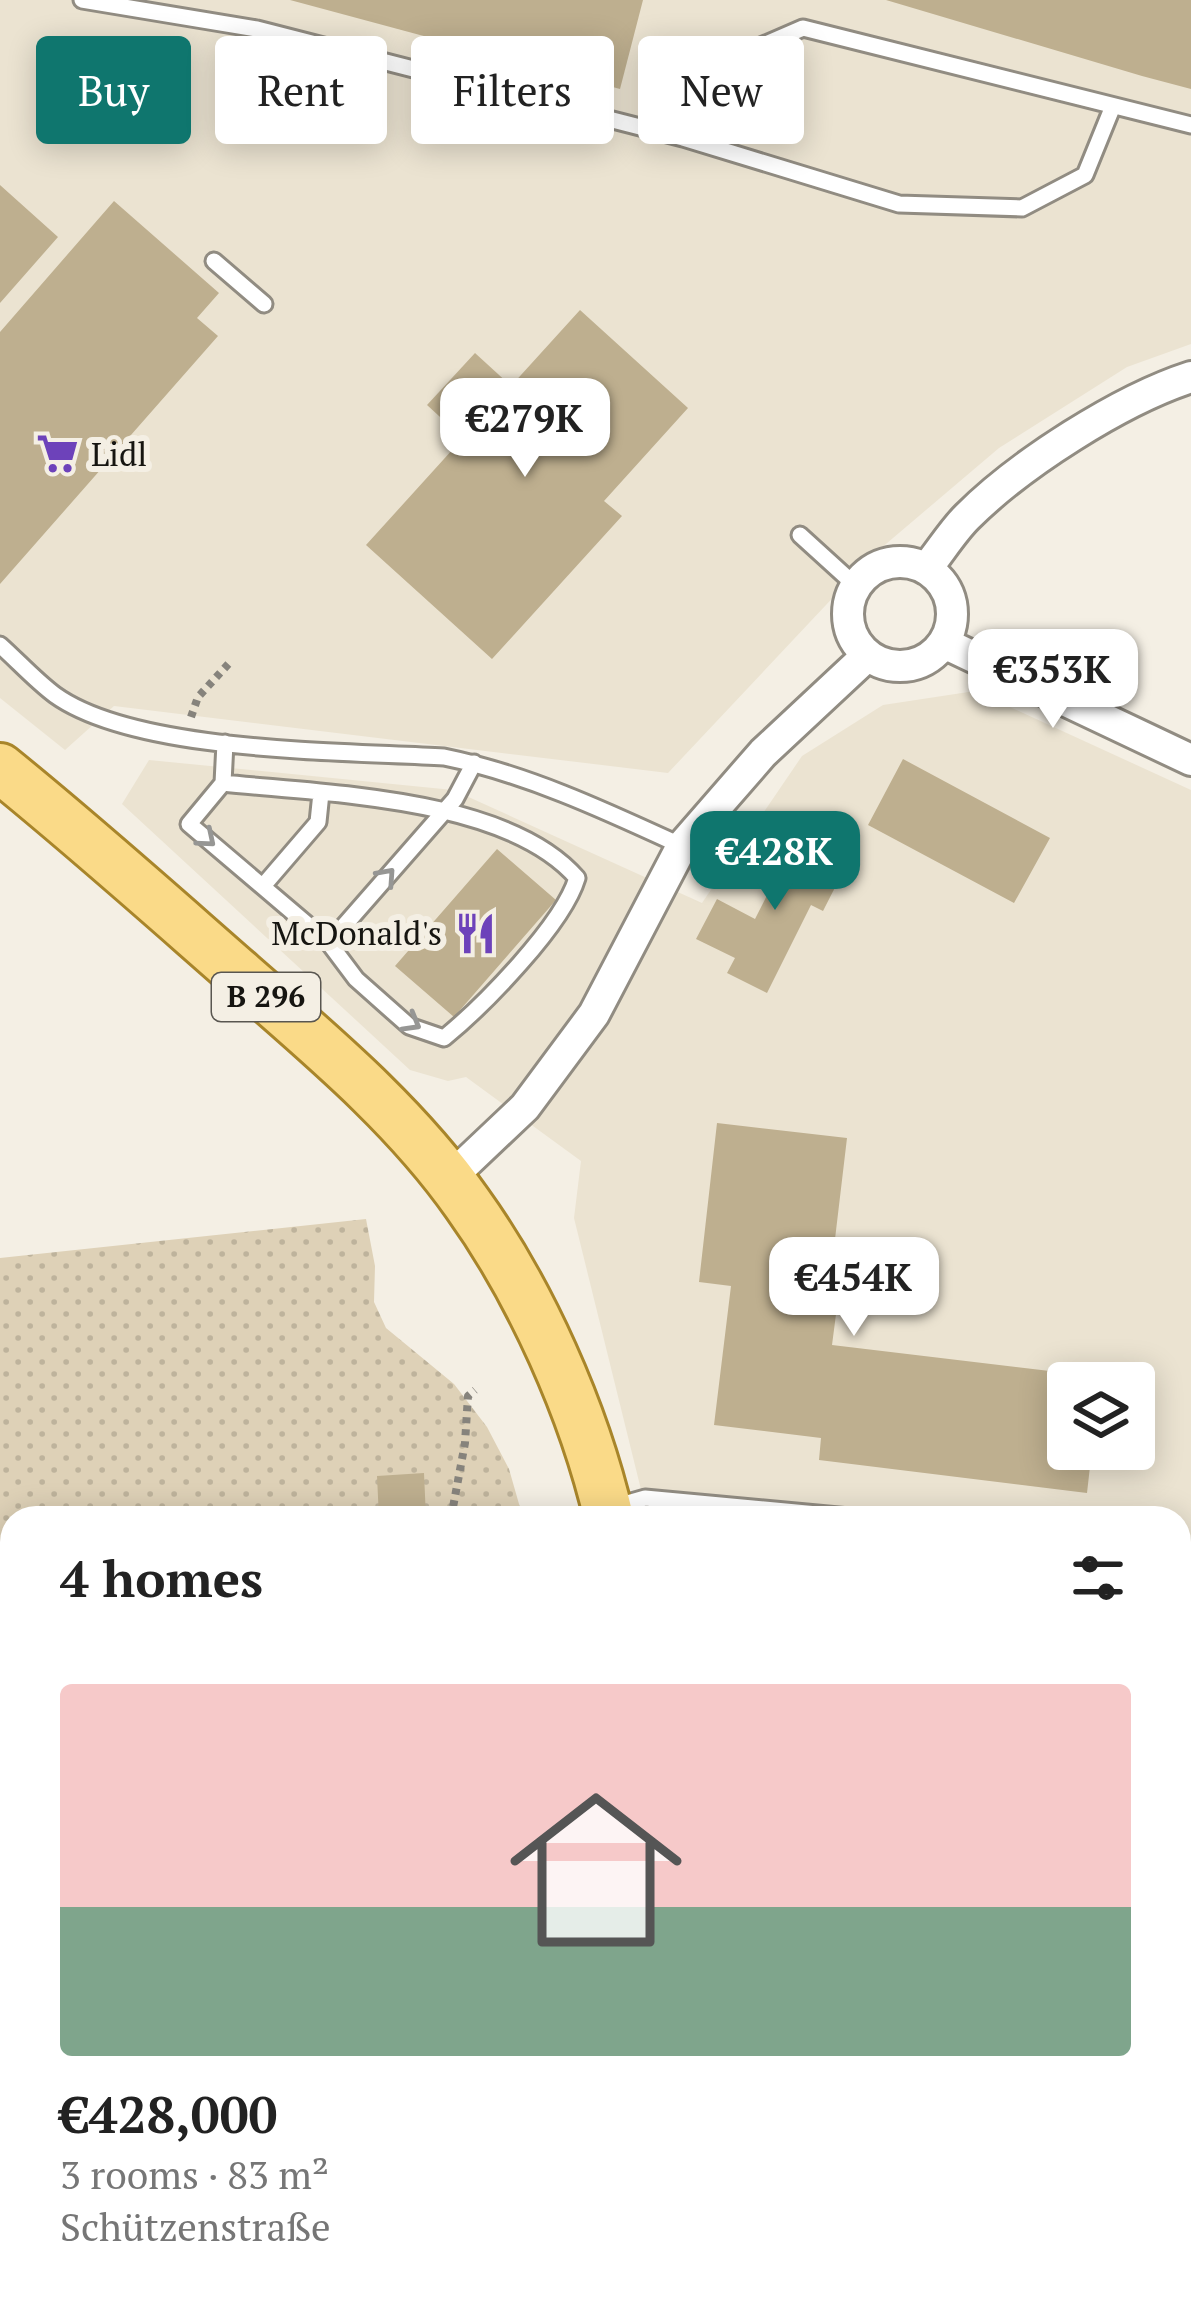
<!DOCTYPE html>
<meta charset="utf-8">
<style>
:root{--surface:#fff;--page:#f6f6f6;--text:#222;--muted:#767676;--accent:#0f766e}
body{margin:0;font-family:"PT Serif",serif;background:var(--page);color:var(--text);height:100vh;display:flex;flex-direction:column;font-size:45px;white-space:nowrap}
*{box-sizing:border-box;margin:0}
p{font-size:39px;color:var(--muted)}
.icon{flex:none;width:66px;height:66px;fill:none;stroke:currentColor;stroke-width:2;stroke-linecap:round;stroke-linejoin:round}
.map{position:relative;flex:1;overflow:hidden}
.details{position:absolute;left:0px;top:1506px;width:1191px;height:804px;display:flex;flex-direction:column;background:var(--surface);border-radius:36px 36px 0 0;box-shadow:0 6px 30px #0003}
.details>*{flex:none}
.banner{position:absolute;left:36px;top:36px;width:1119px;height:108px;display:flex;gap:24px}
.buttons{position:absolute;left:1047px;top:1362px;display:grid;gap:24px}
.buttons a{display:grid;place-items:center;width:108px;height:108px;border-radius:12px;background:var(--surface);box-shadow:0 6px 30px #0003;font-size:60px}
.price{position:absolute;translate:-50% -102px;padding:0 27px;border-radius:24px;background:#fff;color:#222;font-size:39px;line-height:78px;filter:drop-shadow(0 3px 6px #0008)}
.price::after{content:'';position:absolute;left:50%;top:72px;width:36px;height:27px;margin-left:-18px;background:inherit;clip-path:polygon(0 0,100% 0,50% 100%)}
.price.selected{background:var(--accent);color:#fff}
ul{padding:0;list-style:none}
li{display:grid;align-content:center;gap:24px;height:636px;padding:0 60px}
li span{display:grid;place-items:center;height:372px;border-radius:12px;color:#555}
li>.icon{margin-inline-start:auto}
span .icon{width:216px;height:216px;fill:#fffc;stroke-width:1}
li b{font-size:51px}
h2{display:flex;justify-content:space-between;align-items:center;height:144px;padding:0 60px;font-size:51px}
.chip{padding:0 42px;border-radius:12px;background:var(--surface);box-shadow:0 6px 30px #0003;font-size:42px;line-height:108px}
.chip.selected{background:var(--accent);color:#fff}
.map>svg:first-child{display:block}
.built{fill:#ebe3d1;fill-rule:evenodd}
.grass{fill:url(#grass-dots)}
.lines{fill:none;stroke-linecap:round;stroke-linejoin:round}
.stream{stroke:#a29374;stroke-width:12}
.building{fill:#beaf8f}
.lane-casing{stroke:#918c82;stroke-width:21}
.street-casing{stroke:#918c82;stroke-width:36}
.primary-casing{stroke:#a8852a;stroke-width:54}
.path{stroke:#86837c;stroke-width:8;stroke-dasharray:6 6;stroke-linecap:butt}
.lane{stroke:#fff;stroke-width:15}
.street{stroke:#fff;stroke-width:30}
.primary{stroke:#fada88;stroke-width:48}
.rail{stroke:#4c4a44;stroke-width:9;stroke-dasharray:24 12;stroke-linecap:butt}
.oneway{stroke:#969694}
.labels{text-anchor:middle;stroke-width:12;stroke-linejoin:round;paint-order:stroke}
.shield{fill:#f4efe4;stroke:#595650;stroke-width:3}
.shield-label{font-size:30px;font-weight:bold;fill:#161511}
.poi-label{font-size:33px;fill:#161511;stroke:#f4efe4;text-anchor:start}
</style>
<div class="map">
<svg width="1191" height="2310" viewBox="0 0 1191 2310">
<defs>
<pattern id="grass-dots" width="8" height="8" patternUnits="userSpaceOnUse" patternTransform="scale(3)"><rect width="8" height="8" fill="#ded1b7"/><path d="M2 2h.1M6 6h.1" fill="none" stroke="#beb39c" stroke-width="1.8" stroke-linecap="round"/></pattern>
</defs>
<rect width="100%" height="100%" fill="#f4efe4"/>
<!-- built -->
<path class="built" d="M0,0h1191v344l-64,23 -128,81 -126,107 -205,218 -554,-67 -49,44 -65,-52z
M975,691l216,99v1520h-814l-3,-12h805v-780h-531l-74,-300 7,-57 -115,-84 -18,4 -38,-11 -288,-266 27,-44 304,30 249,113 100,-147 81,-51zM1068,1383h66v66h-66z
M0,2112l12,26v98l-12,-26z
M41,2298h45l6,12h-46z"/>
<!-- grass -->
<path class="grass" d="M366,1219l9,47 -1,36 12,26 68,56 33,43 22,42 14,49h-511v139l-12,1v-400z
M0,1792l12,14v332l-12,-26z
M86,2298h288l3,12h-285z"/>
<g class="lines">
<!-- stream -->
<path class="stream" d="M1179,2206l12,31"/>
</g>
<!-- building -->
<path class="building" d="M290,0h353l-23,89z
M886,0h305v89l-49,-13z
M0,185l58,52 -58,66z
M114,201l105,92 -22,25 21,18 -218,248v-252z
M580,310l108,98 -84,93 18,15 -130,143 -126,-114 97,-107 -36,-33 48,-52 36,33z
M903,759l147,79 -36,65 -146,-78z
M799,832l51,26 -27,53 -12,-6 -44,88 -40,-20 8,-15 -39,-19 21,-40 38,20z
M497,849l59,51 -102,117 -59,-51z
M717,1123l130,15 -19,160 10,1 -6,46 268,32 -1,6h-31v66h24l-5,44 -268,-33 2,-22 -107,-13 17,-139 -32,-4z
M424,1473l2,45h-47l-2,-42z
M1191,1887v100h-1l-8,-24 -3,1v-73z
M418,2298h184l3,12h-183z"/>
<g class="lines">
<defs>
<path id="lane" d="M82,0l175,29 426,109 216,66 123,4 63,-33 28,-69
M648,130l64,-63 91,-39 388,97
M214,261l50,43
M800,535l55,50
M0,645c18,16 35,35 55,50 81,58 288,56 389,62 83,17 162,54 238,89
M223,783c102,11 284,14 354,95 -14,47 -94,128 -133,160l-35,-12 -53,-47 -27,-36 -140,-119 34,-41 2,-40
M263,886l55,-64 3,-29
M329,943l126,-144 19,-36
M610,1508l35,-10 215,20"/>
<path id="street" d="M848 614a52 52 0 1 1 104 0a52 52 0 1 1-104 0Z
M926,569c14,-17 26,-37 41,-52 53,-53 153,-117 224,-140
M944,643l247,117
M449,1179l76,-72 69,-93 88,-168 81,-93 105,-98"/>
<path id="primary" d="M0,768c83,67 162,138 242,208 80,70 164,140 225,227 64,89 117,208 142,315
M812,2298l5,12"/>
</defs>
<!-- lane casing -->
<use href="#lane" class="lane-casing"/>
<!-- street casing -->
<use href="#street" class="street-casing"/>
<!-- primary casing -->
<use href="#primary" class="primary-casing"/>
<!-- path -->
<path class="path" d="M191,717l7,-20 34,-37
M451,1518l14,-75 3,-47 7,-6
M0,2224l12,26
M34,2298l5,12"/>
<!-- lane -->
<use href="#lane" class="lane"/>
<!-- street -->
<use href="#street" class="street"/>
<!-- primary -->
<use href="#primary" class="primary"/>
<!-- rail -->
<path class="rail" d="M0,2164l12,26
M62,2298l6,12"/>
</g>
<!-- one-way arrows -->
<defs><path id="oneway-chevron" d="M-2-3.5L2.5 0L-2 3.5" fill="none" stroke-width="1.6" stroke-linecap="round" stroke-linejoin="round" transform="scale(3)"/></defs>
<g class="oneway">
<use href="#oneway-chevron" transform="translate(207 839) rotate(40)"/>
<use href="#oneway-chevron" transform="translate(387 876) rotate(-48)"/>
<use href="#oneway-chevron" transform="translate(412 1023) rotate(30)"/>
</g>
<!-- icons -->
<defs>
<symbol id="supermarket-bare" viewBox="-9 -9 18 18"><path d="M-6-5.5h2.5l.6 2H6L4.5 2H-2.5L-4.4-4H-6ZM-1.5 3.2a1.3 1.3 0 1 0 .1 0ZM3 3.2a1.3 1.3 0 1 0 .1 0Z" fill="#6d42ba" stroke="#f4efe4" stroke-width="2.5" paint-order="stroke"/></symbol>
<symbol id="restaurant-bare" viewBox="-9 -9 18 18"><path d="M-5-6h1v4h1v-4h1v4h1v-4h1v5L-1.5 .5V6h-2V.5L-5-1ZM5-6V6H3V1.5H1.5Q1.5-4 5-6Z" fill="#6d42ba" stroke="#f4efe4" stroke-width="2.5" paint-order="stroke"/></symbol>
</defs>
<g fill-rule="evenodd">
<use href="#supermarket-bare" x="28" y="424" width="59" height="59"/>
<use href="#restaurant-bare" x="446" y="904" width="59" height="59"/>
</g>
<g class="labels">
<!-- shield labels -->
<rect class="shield" x="212" y="973" width="108" height="48" rx="9"/>
<g class="shield-label">
<text x="266" y="1007">B 296</text>
</g>
<!-- poi labels -->
<g class="poi-label">
<text x="91" y="466">Lidl</text>
<text x="442" y="945" text-anchor="end">McDonald's</text>
</g>
</g>
</svg>
<div class="buttons">
<a><svg class="icon" aria-label="layers" viewBox="0 0 24 24"><path d="M12 4l9 5-9 5-9-5zM3 14l9 5 9-5"/></svg></a>
</div>
<b class="price" style="left:525px;top:480px">€279K</b>
<b class="price" style="left:1053px;top:731px">€353K</b>
<b class="price selected" style="left:775px;top:913px">€428K</b>
<b class="price" style="left:854px;top:1339px">€454K</b>
<div class="banner">
<a class="chip selected">Buy</a>
<a class="chip">Rent</a>
<a class="chip">Filters</a>
<a class="chip">New</a>
</div>
<section class="details">
<h2>4 homes<svg class="icon" aria-label="filters" viewBox="0 0 24 24"><path d="M4 7h16M4 17h16"/><circle cx="9" cy="7" r="2"/><circle cx="15" cy="17" r="2"/></svg></h2>
<ul>
<li><span style="background:linear-gradient(#f6c9c9 60%,#7fa58c 0)"><svg class="icon" aria-label="home" viewBox="0 0 24 24"><path d="M3 11l9-7 9 7M6 9v11h12V9"/></svg></span><div><b>€428,000</b><p>3 rooms · 83 m²</p><p>Schützenstraße</p></div></li>
</ul>
</section>
</div>
